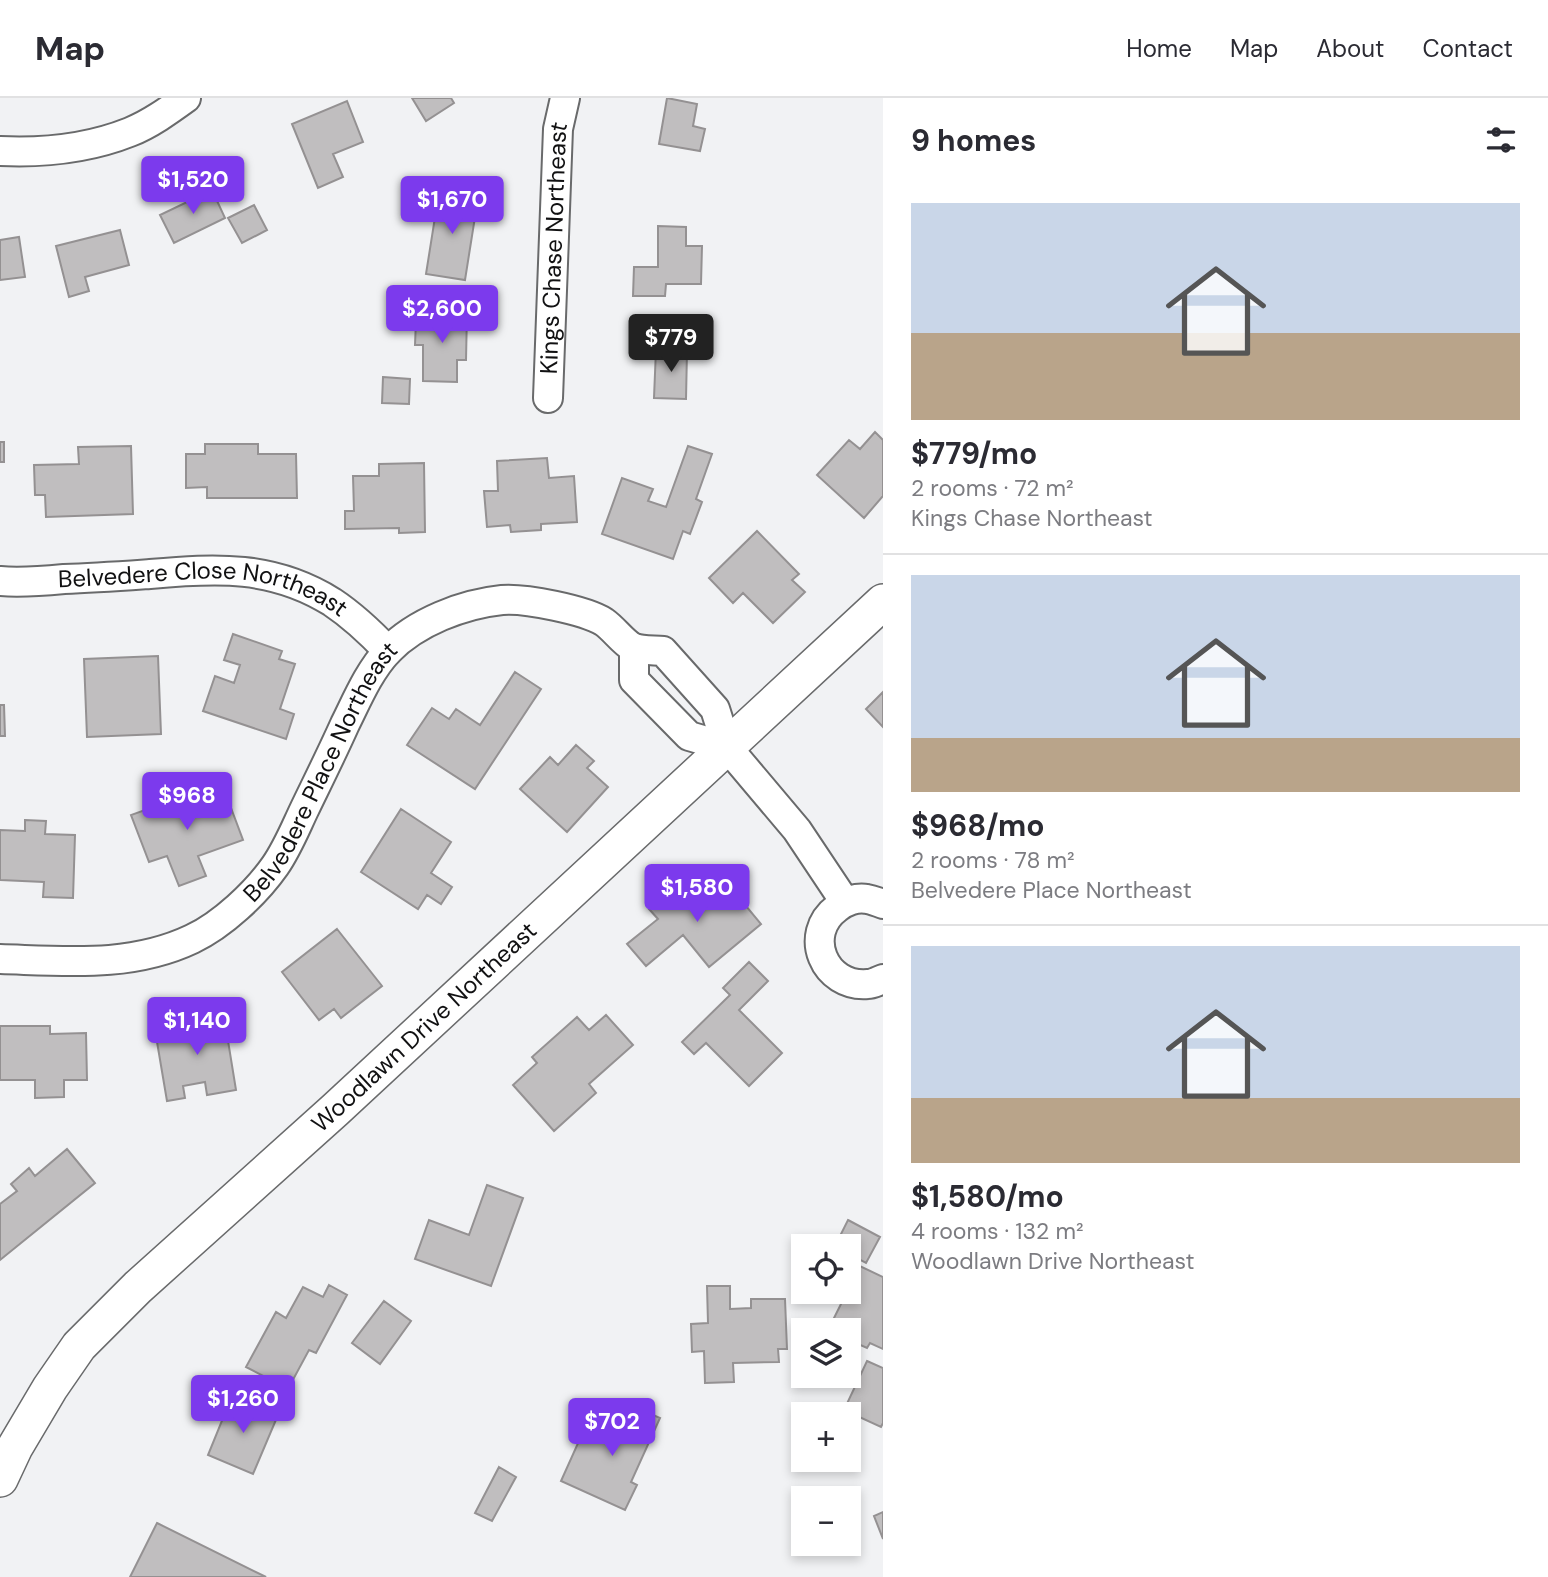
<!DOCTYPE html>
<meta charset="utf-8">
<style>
:root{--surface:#fff;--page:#f7f7f7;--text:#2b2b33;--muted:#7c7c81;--line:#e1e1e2;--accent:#7c3aed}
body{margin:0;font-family:"DM Sans",sans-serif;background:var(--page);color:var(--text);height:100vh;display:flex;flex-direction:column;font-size:26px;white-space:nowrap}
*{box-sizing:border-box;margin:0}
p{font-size:23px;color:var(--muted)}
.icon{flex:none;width:38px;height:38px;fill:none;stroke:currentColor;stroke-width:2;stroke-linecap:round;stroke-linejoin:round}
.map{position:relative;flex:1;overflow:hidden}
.side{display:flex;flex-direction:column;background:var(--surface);width:665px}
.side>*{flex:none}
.fabs{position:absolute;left:791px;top:1136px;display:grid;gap:14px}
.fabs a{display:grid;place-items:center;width:70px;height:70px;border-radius:0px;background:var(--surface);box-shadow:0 4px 10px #0003;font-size:35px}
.price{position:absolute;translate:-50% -60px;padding:0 16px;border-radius:7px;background:var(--accent);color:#fff;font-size:23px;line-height:46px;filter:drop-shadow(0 2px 4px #0008)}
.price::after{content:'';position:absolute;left:50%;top:42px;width:21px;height:16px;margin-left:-10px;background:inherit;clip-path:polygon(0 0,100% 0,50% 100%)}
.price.active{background:#222;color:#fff}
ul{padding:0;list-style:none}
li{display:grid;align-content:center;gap:14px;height:371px;padding:0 28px}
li+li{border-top:2px solid var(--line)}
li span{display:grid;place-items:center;height:217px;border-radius:0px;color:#555}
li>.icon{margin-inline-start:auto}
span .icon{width:126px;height:126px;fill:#fffc;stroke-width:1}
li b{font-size:30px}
h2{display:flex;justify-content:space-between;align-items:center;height:84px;padding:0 28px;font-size:30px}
header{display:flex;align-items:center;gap:42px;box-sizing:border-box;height:98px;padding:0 35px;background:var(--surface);border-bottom:2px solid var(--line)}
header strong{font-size:33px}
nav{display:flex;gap:38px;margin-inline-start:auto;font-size:24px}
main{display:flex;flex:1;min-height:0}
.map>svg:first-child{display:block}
.building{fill:#c0bebf;stroke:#949192;stroke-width:2}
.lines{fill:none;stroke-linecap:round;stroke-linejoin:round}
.minor-casing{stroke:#696a6b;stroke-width:32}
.tertiary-casing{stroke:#696a6b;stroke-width:38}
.minor{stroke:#fff;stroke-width:28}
.tertiary{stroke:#fff;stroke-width:35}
.labels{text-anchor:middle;stroke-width:6;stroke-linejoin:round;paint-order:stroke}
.street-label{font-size:24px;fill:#111112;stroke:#fff}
</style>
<header>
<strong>Map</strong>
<nav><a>Home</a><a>Map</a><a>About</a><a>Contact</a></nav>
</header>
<main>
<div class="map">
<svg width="883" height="1479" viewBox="0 0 883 1479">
<rect width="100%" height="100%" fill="#f1f2f4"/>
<!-- building -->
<path class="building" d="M412,0h39l3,5 -28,18z
M667,0l30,6 -4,22 12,3 -5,22 -41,-7z
M347,3l16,41 -30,12 10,23 -25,11 -26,-64z
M212,92l13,28 -51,25 -14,-28z
M439,94l39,6 -13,82 -39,-6z
M254,107l13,25 -25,13 -14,-25z
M658,128l28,1v19h16l-1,38h-35l-1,12h-32l1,-29h24z
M120,132l9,35 -44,12 4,14 -20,6 -13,-51z
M19,139l6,40 -25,3v-40z
M433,214h34l-1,48h-9v22l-34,-1v-36h-8l1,-25 17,1z
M656,251l31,2 -1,48 -32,-1z
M383,279l27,2 -1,25 -27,-1z
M875,334l8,8v56l-19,22 -47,-43 32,-35 11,9z
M0,344h4v20h-4z
M205,346h53v10h38l1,44h-90v-11l-21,1v-34h19z
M131,348l2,68 -87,3 -1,-22h-10l-1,-30 45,-1 -1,-17z
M688,348l24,8 -16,45 6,3 -12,32 -7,-3 -10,28 -71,-25 20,-56 31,11 -5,12 18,6z
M547,360l2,20 25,-2 3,46 -36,2v6l-30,2 -1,-7 -23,2 -3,-36h14l-1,-30z
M424,365l1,69 -26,1v-5l-54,1v-18h9l-1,-35h26v-12z
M757,433l42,43 -7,6 13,12 -32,31 -30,-30 -10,10 -24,-25z
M233,536l49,17 -3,8 16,5 -15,45 14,5 -8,25 -83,-28 12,-35 19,7 6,-18 -16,-5z
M158,558l3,78 -74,3 -3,-78z
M515,574l26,17 -66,100 -68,-44 25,-37 17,11 7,-10 24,16z
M883,594v35l-17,-18z
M0,607h4l1,31h-5z
M576,647l18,16 -7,7 21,19 -41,45 -47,-43 30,-32 8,8z
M195,690l5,13 25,-9 18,48 -45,16 8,20 -27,10 -12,-30 -18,6 -18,-47 31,-11 -1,-3z
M401,711l50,33 -20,31 21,14 -11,17 -14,-9 -9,14 -57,-37z
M25,722l21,1 -1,13 30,1 -2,63 -30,-1 1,-15 -44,-2v-50l25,1z
M706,780l11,13 10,-8 34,41 -52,43 -26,-32 -37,31 -19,-22 31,-25 -9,-10 23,-19 8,10z
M337,831l45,57 -41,32 -7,-9 -15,11 -37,-48z
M749,864l19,19 -29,29 43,43 -33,33 -43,-43 -12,11 -12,-12 48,-47 -7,-7z
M223,912l13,80 -29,5 -2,-13 -22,4 2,12 -18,3 -11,-65 38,-6 -2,-15z
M606,917l27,30 -44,39 7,9 -42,38 -41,-46 24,-22 -5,-6 45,-40 12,13z
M0,928h50v8l36,-1 1,47h-23v17l-29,1v-18h-35z
M67,1051l28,34 -95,77v-56l17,-13 -6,-7 18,-16 6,8z
M487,1087l36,13 -32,88 -76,-27 14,-39 40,15z
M848,1122l32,17 -14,26 -17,-9v-8h-14z
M849,1163l34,16v72l-13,-6 -3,5 -18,-8 3,-9 -20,-9 11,-22 -11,-4 2,-4h15z
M329,1187l18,10 -31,58 -7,-3 -21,39 -42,-22 30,-55 10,6 17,-31 20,10z
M707,1188h23v23l21,-1v-9h34l2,50h-9l1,13 -46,1 1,19 -29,1 -1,-32 -12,1 -1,-28 17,-1z
M384,1203l27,20 -31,43 -28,-21z
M867,1263l16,7v55l-2,4 -37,-17z
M232,1298l46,19 -25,59 -45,-19z
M628,1306l32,14 -29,64 6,3 -12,25 -64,-29 22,-49 16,7 7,-16 10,5z
M499,1369l17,10 -24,44 -17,-8z
M883,1414v27l-9,-23z
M157,1425l109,54h-136z"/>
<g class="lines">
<defs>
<g id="minor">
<path d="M0,53c43,2 90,-3 130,-19 20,-8 38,-21 56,-34"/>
<path id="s1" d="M548,300l10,-269 7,-31"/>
<path id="s2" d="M0,483c21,2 43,0 64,-2 29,-1 57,-3 86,-5 66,-6 123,-9 182,28 21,14 39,31 56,49"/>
<path d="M634,550v32l55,56 38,11"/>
<path d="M883,806c-5,-2 -10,-4 -16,-5 -10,-2 -22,2 -30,9 -35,26 -13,80 31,76 5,0 10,-3 15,-5"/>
<path id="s3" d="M0,861c66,2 131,9 192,-20 30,-14 64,-46 83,-73 12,-17 20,-37 29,-56 14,-29 28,-57 41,-86 12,-24 24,-53 43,-73 28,-29 75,-47 114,-51 23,-2 83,10 102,22 10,7 18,19 28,25 8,4 22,3 31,4l52,58 12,38 70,83 48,72"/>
</g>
<g id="tertiary">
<path id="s4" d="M0,1381l15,-32 35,-59 29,-42 59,-59 197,-177 548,-508"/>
</g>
</defs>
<!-- minor casing -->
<use href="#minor" class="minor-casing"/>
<!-- tertiary casing -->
<use href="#tertiary" class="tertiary-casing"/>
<!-- minor -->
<use href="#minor" class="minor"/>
<!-- tertiary -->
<use href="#tertiary" class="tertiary"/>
</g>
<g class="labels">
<!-- street labels -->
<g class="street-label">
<text dy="8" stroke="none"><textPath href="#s1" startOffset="150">Kings Chase Northeast</textPath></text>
<text dy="8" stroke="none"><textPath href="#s2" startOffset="206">Belvedere Close Northeast</textPath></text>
<text dy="8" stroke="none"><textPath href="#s3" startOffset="411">Belvedere Place Northeast</textPath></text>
<text dy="8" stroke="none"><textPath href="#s4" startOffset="625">Woodlawn Drive Northeast</textPath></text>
</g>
</g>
</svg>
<div class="fabs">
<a><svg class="icon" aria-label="locate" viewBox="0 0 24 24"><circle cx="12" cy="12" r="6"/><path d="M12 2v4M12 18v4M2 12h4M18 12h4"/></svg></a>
<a><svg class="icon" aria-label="layers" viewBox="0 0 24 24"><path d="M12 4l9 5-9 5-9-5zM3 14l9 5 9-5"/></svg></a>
<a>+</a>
<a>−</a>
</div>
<b class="price" style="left:193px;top:118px">$1,520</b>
<b class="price" style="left:452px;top:138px">$1,670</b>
<b class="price" style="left:442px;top:247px">$2,600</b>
<b class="price active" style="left:671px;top:276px">$779</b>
<b class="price" style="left:187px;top:734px">$968</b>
<b class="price" style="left:697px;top:826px">$1,580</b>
<b class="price" style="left:197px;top:959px">$1,140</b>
<b class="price" style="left:243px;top:1337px">$1,260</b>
<b class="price" style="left:612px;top:1360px">$702</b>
</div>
<section class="side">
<h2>9 homes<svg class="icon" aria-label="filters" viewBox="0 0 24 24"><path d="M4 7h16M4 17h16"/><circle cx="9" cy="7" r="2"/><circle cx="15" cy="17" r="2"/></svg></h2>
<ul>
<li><span style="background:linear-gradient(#c9d6e8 60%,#b9a48a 0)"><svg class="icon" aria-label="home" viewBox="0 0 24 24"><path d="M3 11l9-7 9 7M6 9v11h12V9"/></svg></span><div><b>$779/mo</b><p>2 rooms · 72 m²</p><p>Kings Chase Northeast</p></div></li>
<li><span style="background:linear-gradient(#c9d6e8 75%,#b9a48a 0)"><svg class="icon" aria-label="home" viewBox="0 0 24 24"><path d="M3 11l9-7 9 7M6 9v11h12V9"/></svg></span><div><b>$968/mo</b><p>2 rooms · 78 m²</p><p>Belvedere Place Northeast</p></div></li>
<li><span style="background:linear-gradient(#c9d6e8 70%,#b9a48a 0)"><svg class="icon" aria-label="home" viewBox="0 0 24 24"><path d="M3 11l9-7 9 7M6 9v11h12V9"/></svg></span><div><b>$1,580/mo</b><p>4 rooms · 132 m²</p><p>Woodlawn Drive Northeast</p></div></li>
</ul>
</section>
</main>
